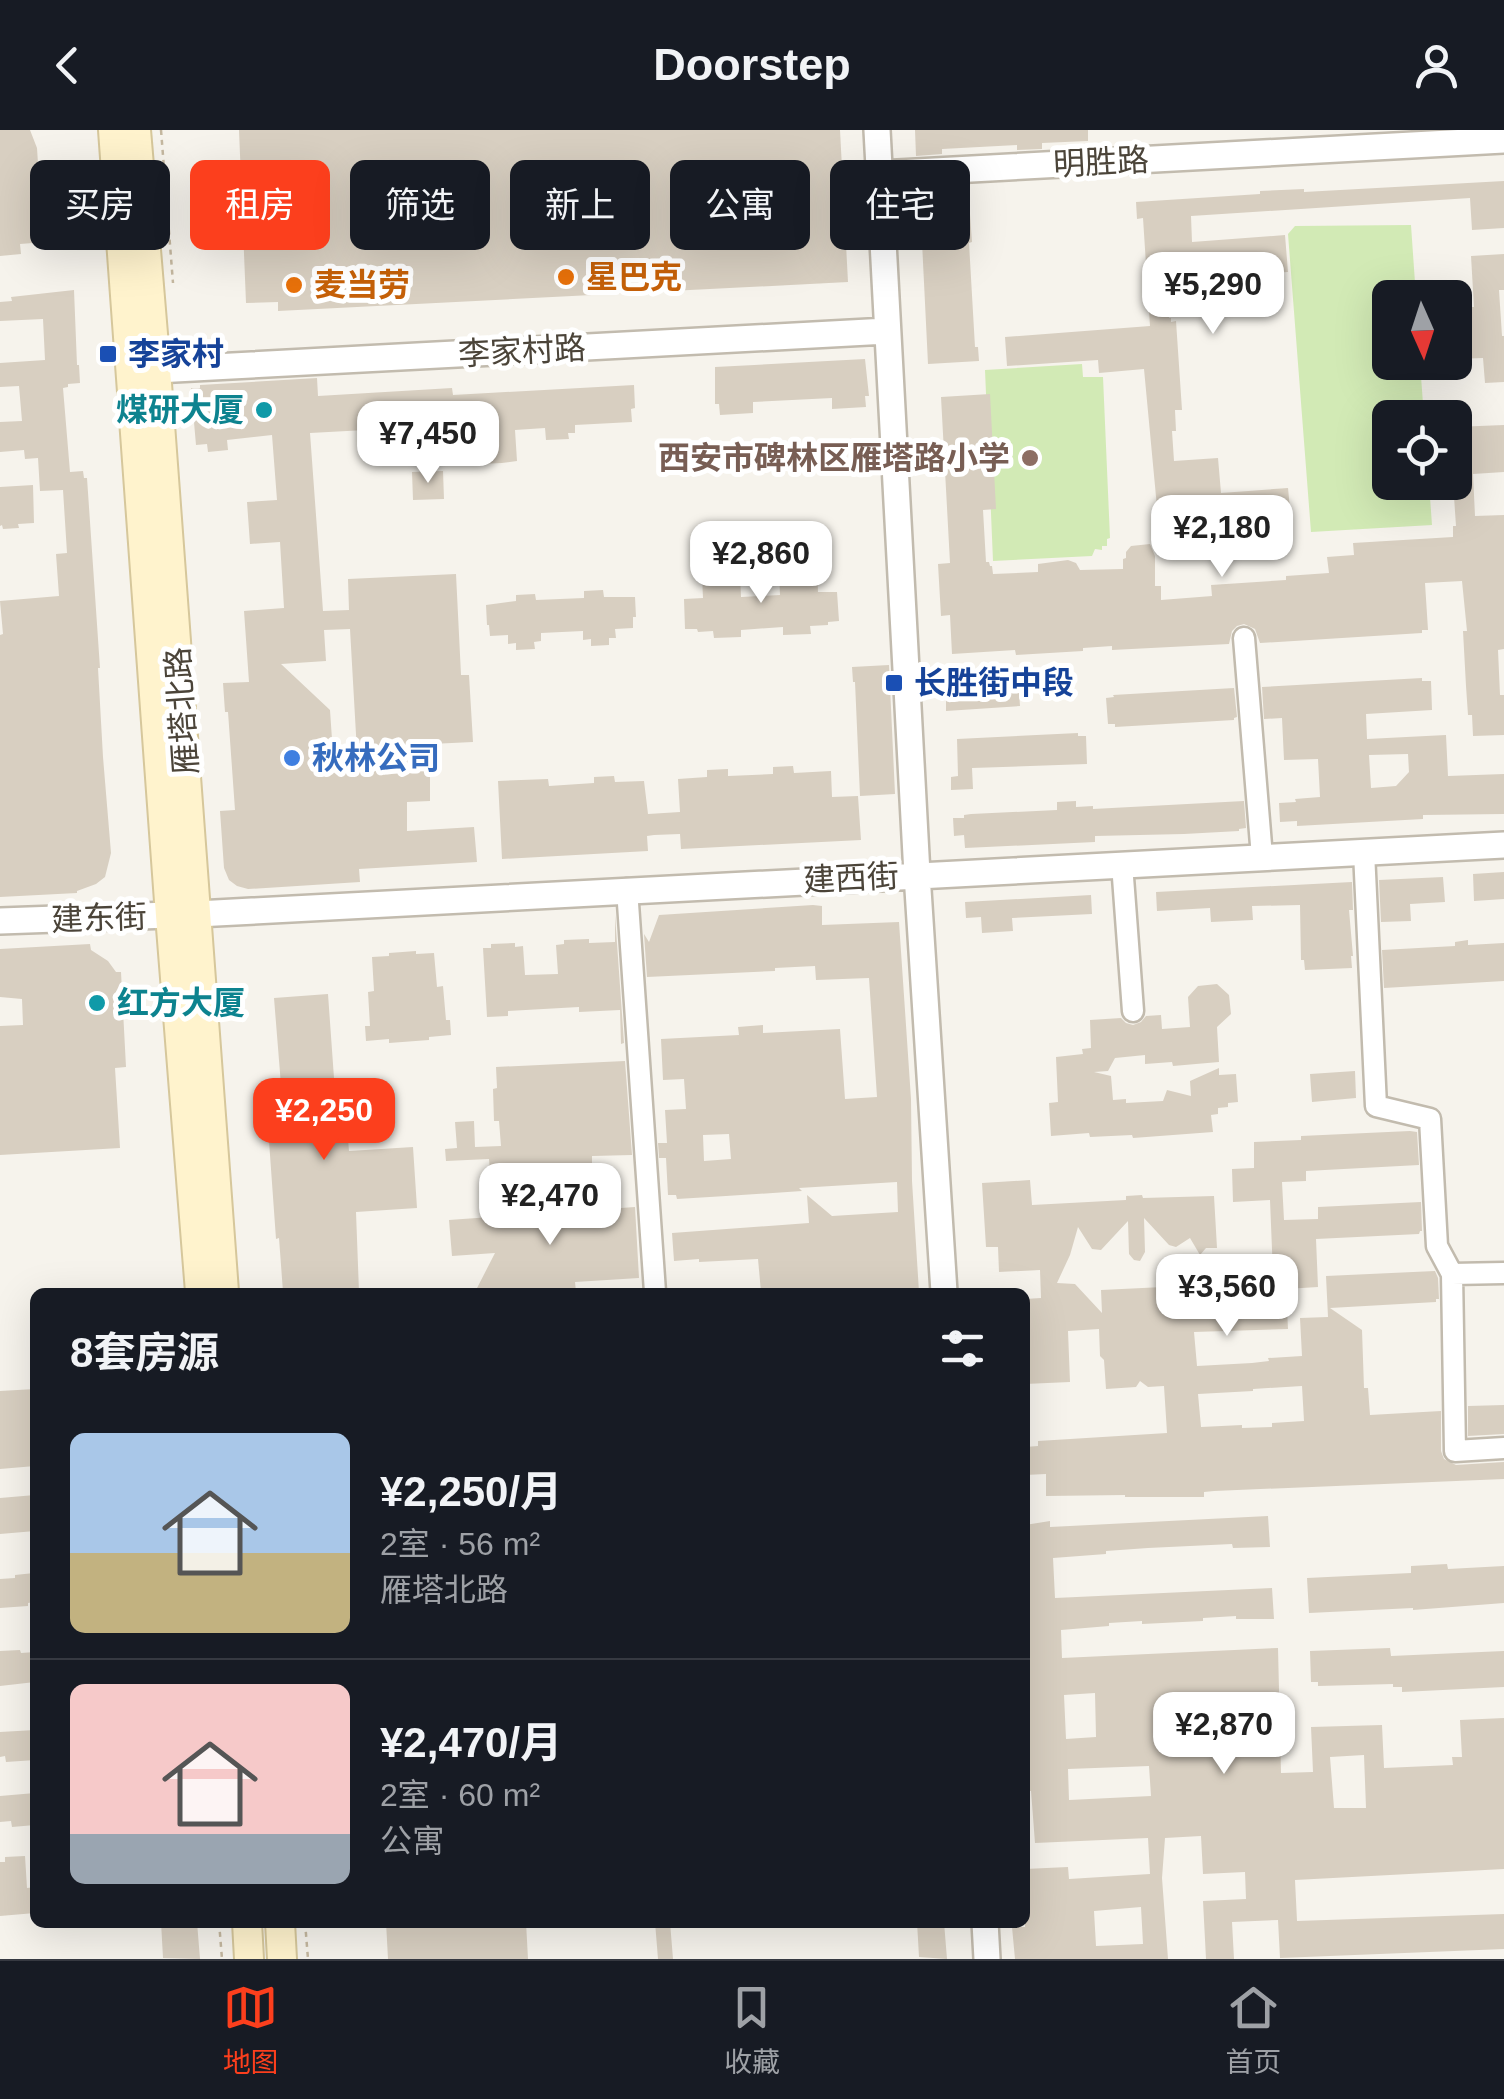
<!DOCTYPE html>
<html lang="zh">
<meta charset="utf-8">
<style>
:root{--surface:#171b24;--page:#20242c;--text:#f1f3f6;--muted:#9ea1a6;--line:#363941;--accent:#fc3f1d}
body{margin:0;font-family:Arial,"Noto Sans SC",sans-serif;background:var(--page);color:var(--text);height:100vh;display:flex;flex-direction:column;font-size:38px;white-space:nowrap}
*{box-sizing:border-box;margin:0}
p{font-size:32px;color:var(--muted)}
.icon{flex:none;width:55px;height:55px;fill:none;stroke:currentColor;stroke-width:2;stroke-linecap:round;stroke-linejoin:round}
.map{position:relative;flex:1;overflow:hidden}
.panel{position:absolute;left:30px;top:1158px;width:1000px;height:640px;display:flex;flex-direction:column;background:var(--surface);border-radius:15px;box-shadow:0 10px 40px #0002}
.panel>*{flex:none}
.banner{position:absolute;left:30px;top:30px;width:1000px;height:90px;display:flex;gap:20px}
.needle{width:65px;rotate:177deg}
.fabs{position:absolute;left:1372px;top:150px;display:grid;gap:20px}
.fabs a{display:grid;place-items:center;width:100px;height:100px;border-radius:15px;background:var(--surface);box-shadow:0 10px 40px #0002;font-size:50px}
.price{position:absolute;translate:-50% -85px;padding:0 22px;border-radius:20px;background:#fff;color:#222;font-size:32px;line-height:65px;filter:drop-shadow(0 2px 5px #0008)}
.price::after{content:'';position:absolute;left:50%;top:60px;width:30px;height:22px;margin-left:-15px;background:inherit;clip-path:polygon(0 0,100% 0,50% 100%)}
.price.current{background:var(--accent);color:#fff}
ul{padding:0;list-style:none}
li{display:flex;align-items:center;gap:30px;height:250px;padding:0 40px}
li+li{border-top:2px solid var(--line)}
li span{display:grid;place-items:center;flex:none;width:280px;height:200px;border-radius:15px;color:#555}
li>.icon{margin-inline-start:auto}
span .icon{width:120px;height:120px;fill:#fffc;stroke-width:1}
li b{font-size:42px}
h2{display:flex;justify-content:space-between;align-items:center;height:120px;padding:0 40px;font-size:42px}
.tag{padding:0 35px;border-radius:15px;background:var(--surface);box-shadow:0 10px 40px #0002;font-size:35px;line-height:90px}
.tag.current{background:var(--accent);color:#fff}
header{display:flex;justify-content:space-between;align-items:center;height:130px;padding:0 40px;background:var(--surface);font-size:45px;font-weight:700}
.tab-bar{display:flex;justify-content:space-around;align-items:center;height:140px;border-top:2px solid var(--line);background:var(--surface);font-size:28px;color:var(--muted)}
.tab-bar a{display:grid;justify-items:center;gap:5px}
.tab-bar .current{color:var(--accent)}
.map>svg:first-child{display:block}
.green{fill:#d2eab5}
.building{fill:#d8cfc1;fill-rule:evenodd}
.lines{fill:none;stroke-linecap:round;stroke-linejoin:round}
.minor-casing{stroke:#c2bbae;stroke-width:25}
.tertiary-casing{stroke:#c2bbae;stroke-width:30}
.secondary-casing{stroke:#d6c79b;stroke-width:32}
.path{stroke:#c4b79f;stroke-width:2.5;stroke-dasharray:5 5;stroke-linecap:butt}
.minor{stroke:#fff;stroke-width:20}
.tertiary{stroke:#fff;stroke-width:25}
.secondary{stroke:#fff3cd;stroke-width:28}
.food-dot{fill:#e8710a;stroke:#fff;stroke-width:4}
.transit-dot{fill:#1a4fb4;stroke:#fff;stroke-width:4}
.culture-dot{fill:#0f9aa8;stroke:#fff;stroke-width:4}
.education-dot{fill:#8d6e63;stroke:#fff;stroke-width:4}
.shop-dot{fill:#3f7fe0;stroke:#fff;stroke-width:4}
.labels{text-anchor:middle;stroke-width:10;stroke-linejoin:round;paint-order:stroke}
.street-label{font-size:32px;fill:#4b4439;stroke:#fff}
.food-label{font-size:32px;font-weight:bold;fill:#c56008;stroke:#fff;text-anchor:start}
.transit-label{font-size:32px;font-weight:bold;fill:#164399;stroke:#fff;text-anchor:start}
.culture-label{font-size:32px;font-weight:bold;fill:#0d838f;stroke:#fff;text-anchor:end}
.education-label{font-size:32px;font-weight:bold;fill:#785e54;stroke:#fff;text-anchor:end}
.shop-label{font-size:32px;font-weight:bold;fill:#366cbe;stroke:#fff;text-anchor:start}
</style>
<header><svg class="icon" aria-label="back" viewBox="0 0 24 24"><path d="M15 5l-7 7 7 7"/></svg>Doorstep<svg class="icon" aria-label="person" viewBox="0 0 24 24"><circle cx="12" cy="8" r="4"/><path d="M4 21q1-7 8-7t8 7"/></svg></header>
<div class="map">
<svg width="1504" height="1829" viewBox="0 0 1504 1829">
<rect width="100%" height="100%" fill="#f6f3ec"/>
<!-- green -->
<path class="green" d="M1411,95l5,72 -26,1v64l30,1 4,54 -34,1v64l39,1 3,42 -121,7 -23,-298 7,-8z
M1082,234l1,13h20l7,161 -3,1v7h-5v4l-7,-1 -3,7 -99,5 -8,-191z"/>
<!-- building -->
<path class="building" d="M0,0h30l7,18 3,47 -10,16 3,32 -13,1 1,10 -21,2z
M239,0h601l8,152 -570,29v-9l-32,1z
M915,0h173v11l-46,2v6l-25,1v-5l-75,4v5l-26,2z
M1504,51v47l-32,2 -2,-32 -279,18 1,26 93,-7 3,37 -121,9 2,37h2v4l5,-1 6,89h-7l1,21h-4l2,30 44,-3 3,35 67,-5 4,41 -132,10 -16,-170 -45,4 -1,-13 -91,6 -2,-29 145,-11 -7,-108 -6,1 -1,-17 124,-8v-3l44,-2v3z
M970,84l2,28 -3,1 6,104h3l1,14 -51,3 -6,-122 24,-27z
M1504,124v36h-5l3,46h2v46l-19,1 -2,-25 -28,1v-47l13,-1v-4h6l-3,-51z
M74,160l3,75h2l1,18 -12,1v3l-5,1 7,84 13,-1 1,7h3l13,190h-2l5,89 8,96 -6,24 -9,7 -19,7v2l-77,4v-262l3,-1 -3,-33 59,-5 -3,-42 11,-1 -4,-63 -23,1 -2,-33 -13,1 -1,-9 -24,2v-30l22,-1 -3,-35 -19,1v-24l45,-3 -2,-41 -43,2v-19l12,-1 -1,-4z
M865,229l4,37h-4l1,11 -34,2v-11l-79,4v11l-33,2 -1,-11h-4v-37z
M317,248l1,18 134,-8 1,7 181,-10 1,23 -4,1 1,13 -57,3v8h-7l1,6 -23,1 -1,-12 -30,2 2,31 -15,2 -22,1 -3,-40 -167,9 13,178 26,-1 -1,-31 108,-5 5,101h8l4,67 -42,2 2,28h-3v29l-23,1v29l67,-4 3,35 -118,7 1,13 -112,7 -11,-3 -8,-6 -5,-12 -4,-57 15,-1 -7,-98h-3l-2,-29 26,-1 -5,-71 40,-3 -4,-66 -30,2 -3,-42 30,-2 -5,-65 -45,5 1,10 -20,2 -1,-8 -11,1 -5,-57h9v-3zM350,499l7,123 -24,2 -3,-44 -49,-46 45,-3 -2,-31z
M990,264l6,115 -13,1 3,52h3l1,4h2l1,8 45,-2v-8l30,-4 8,3 4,7 43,-1v-10l3,-1v-6l5,-6 19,-2 5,12v30h6v14l51,-4 -1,-11 75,-5v-4l43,-3 -2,-16 27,-2 -1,-12 100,-6v-11h3l-3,-44h2v-55l49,-2v47l-31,2 2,42 29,-1v134l-6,1 2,45h4v40l-31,1 -1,-21h-4l-2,-29 -3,-55h4l-5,-50 -37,2 3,47h-6v3l-162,10 -5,-14 -11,-5 -7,2 -5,5 -3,13 -117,6v-4l-29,2v3l-67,4 -1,-5 -63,4 -2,-39 -9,1 -3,-52 12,-1 -9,-166z
M443,341l1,28 -31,1 -1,-28z
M33,355l1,38 -16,1 1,4 -16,1 -1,-4 -2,1v-39z
M817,440l1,22h19l2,29 -11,1v3l-18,1 1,8 -28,1v-8l-42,3v7l-27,1 -1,-7 -15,1 -1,-3h-12l-1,-30 19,-1 -1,-22 38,-2 1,23 39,-2 -1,-23z
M603,460l1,7h31l1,20h-3v11l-18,1 1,9h-7v7l-18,1v-7l-8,1v-9l-42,2v8l-7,1 1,7 -19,1v-7l-8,1v-9l-18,1 -1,-11h-2l-1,-20 30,-4v-6l19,-1 1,6 48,-2v-7z
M889,535l6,129 -35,2 -5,-114h-2l-1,-15z
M1018,548l2,28 -74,5v-29z
M1422,548v3h9l1,29 -66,4 1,25 79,-4 2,41 56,-2v40l-81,1v4l-126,7v-5l-17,1 -1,-19 17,-1 -1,-3 25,-2 -2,-38 -34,1 -2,-42 -18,1 -2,-32zM1408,624l1,18 -13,14 -25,2 -2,-33z
M1234,558l3,29 -3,1v2l-119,7v-3h-7l-2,-26 8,-1 -1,-2z
M1078,603v3h8l1,28 -115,4 1,21 -22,1v-13l7,-1 -1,-37z
M793,636l1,7 37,-2 1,26 26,-1 3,44 -180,9 -1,-15 -26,1 -7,1 1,15 -146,8 -4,-78 50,-2 1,7 45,-3v-6l20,-1 1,6 29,-1 4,33 32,-2 -2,-33 29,-2v-7l21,-1v7l45,-2v-7z
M1076,671v6l17,-1v3l151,-8 2,27 -7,1v2l-55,3 -89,2v6l-130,6 -1,-13 -10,1 -1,-18h11v-3l7,-1 86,-4v-8z
M1504,742v27l-30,2 -1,-27z
M1443,747l2,25 -35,2 1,17 -30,1 -2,-42z
M1352,752l1,28h-4l4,46h-2l1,12 -47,2 -1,-10h-3l-1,-55 -48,1 1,14 -42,2 -1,-14 -53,3 -1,-19z
M1091,765l1,19 -80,4 1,13 -31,2 -1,-16 -15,1 -1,-16z
M813,775l9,1v19l77,-3 12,177 1,82 7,111h-158l-3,-33 -59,3v-3l-25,2 -2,-28 137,-10 -2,-28 25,21 66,-4 -1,-30 -98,6 3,3 -76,5 -49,3 -1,-4h-8l-2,-37h-7l-1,-15h9l-2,-33 21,-1 -2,-30 -21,1 -2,-41 78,-4 -1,-8 25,-2v8l77,-4 5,70 32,-2 -8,-119 -53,2 -1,-14 -40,2v3l-128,6 -3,-43 5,8 10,-27zM729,1004l2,25 -27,2 -1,-26z
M615,785l9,128 -3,1 -1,-34 -41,2v-5l-71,4v5l-21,1 -4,-69h8v-4l24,-1v4l8,-1 2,29 33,-1 -2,-29 8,-1v-4l25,-1v4l26,-1z
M1468,810v5l36,-2v38l-120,7 -2,-38 73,-4v-4z
M90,814l1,6 17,11 8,11h5l5,95 -11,1 5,80 -120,7v-129l23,-1 -1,-26 -22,-2v-48z
M416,821v3l18,-1 3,34 6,-1 3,34h4l1,15 -22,2v3l-40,3v-4l-23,2 -1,-15h5l-2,-34 6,-1 -2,-34 17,-1v-3z
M1217,854l12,11 2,19 -14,13 2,35 -46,4 -1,-4 -27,2v-9l-30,3 -7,13 -14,1 17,4 2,24 13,-1v4l37,-2 4,-11 24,6 -1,-15 29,-13v7l17,-1 2,28 -10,1v4l-10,1v6l-7,1 2,17 -80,6 -1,-3 -42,2 -1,-4 -38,3 -2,-33 9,-1 -2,-45 27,-3 -1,-5 9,-1 -1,-28 31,-2 5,5 7,2 8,-3 5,-6 15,-1 1,14 28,-2 -2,-30 10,-11z
M328,864l8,112 -14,1 3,34 23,-2 1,12 64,-4 4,61 -61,4 3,80h-76l-4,-54 -3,1 -7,-98 32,-2 -3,-31 -15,2 -9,-112z
M625,931l7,94 -40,1v7l-102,8 -1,-12 -43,2 -1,-12 12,-1 -2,-26 19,-1 1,26 26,-1 -2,-25h-5l-1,-32 4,-1 -1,-21z
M1355,941l1,27 -44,4 -2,-28z
M1410,1001l7,1 2,33 -113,6v10l-24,1 2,38 34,-1v-12l103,-5 1,29h-2l-1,3 -103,5 2,48 -32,2 2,40 -94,3 3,34 55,-3 17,-2 -1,-3 34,-2 -2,-38 28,-1 -2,-41 109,-5 3,7 1,21h-3v3l-106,6 32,22 2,58h4l2,27 71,-4v40l3,8 12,6 48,-3v17l-290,12 -10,1v5h-79v-2l-79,1v-22l-21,1v-28l13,-1v-5l129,-8 -3,-47 -16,1 -8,-6 -4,6 -30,2 -2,-29 -4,-4 -1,-27 -31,2 2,51 -45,2v-85l16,-1 -1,-28 -41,2 -1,-25h-12l-4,-64 48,-3 2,25 94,-5v-4l16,-1 1,3 71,-2 3,52h-11l-6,7 -10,-17 -14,9 -7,-2 -25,-27 1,34 -5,9 -6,-1 -5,-6 -1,-33 -27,29 -9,-1 -14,-22 -8,28 -13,28 18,1 27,29 -1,-23 83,-4 -1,-4 20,-1v-4l70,-3 -3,-74 -37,2 -1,-33 22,-1v-26l47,-2v-4zM1302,1256l2,35 -32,2v4l-30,1v-3l-41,2 -3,-33 55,-3v-2z
M549,1075l1,8 85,-6 4,71 -64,4 1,10h-101l20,-39 -43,3 -3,-36 55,-4 -1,-8z
M35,1259v77l-35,3v-78z
M1504,1275v29l-36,2v-30z
M35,1365v36l-35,3v-36z
M1268,1386l2,31 -37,1 -1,-4 -84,4 -42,3v3l-53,4 2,40 217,-10 2,31h-38v-3l-33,2v3l-61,3v-3l-33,2v3l-48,4 1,28 216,-10 3,125 32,-1 -2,-45 71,-2 2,43 69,-3 -1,-8h10l-2,-37 44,-2v151l-209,11 2,41 207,-7v35l-224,9 -2,-38 -46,2 2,37h-28l-3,-58 43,-2 -1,-27 -42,2 -2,-38 -36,2 -3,40 6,81h-153l-3,-32h13v-58l43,-2 1,12 81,-5 -2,-36 -113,5 -4,-52h-6v-134h5l-3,-47 -2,1v-86l25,-4v6zM1095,1563l1,44 -30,2 -2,-44zM1364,1625l2,53h-32l-4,-51zM1149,1636l2,30 -82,4 -1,-31zM1141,1777l2,37 -47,2 -2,-35z
M1447,1434l1,5 56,-3v37l-91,7v-2l-104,5 -2,-35 104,-5v-7z
M34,1443l1,29 -7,1v3l-28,2v-29l15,-1v-3z
M1390,1518l1,8 113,-5v36l-102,5v-5h-9v-3l-75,2v-4h-7l-1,-31z
M20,1520l1,3 14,-1v30l-35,4v-35z
M35,1600v30l-29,2 -1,-6 -5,1v-25z
M35,1663v32l-23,2 -1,-6 -11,1v-26z
M25,1726l2,32 8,-1v26l-35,3v-54h5v-5z
M161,1792h36l3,37 -37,-1z
M386,1792h140l2,37h-140z
M655,1792h15l3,37h-15z
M917,1792h27l3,37 -28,-2z"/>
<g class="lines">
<defs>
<path id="minor" d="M1244,508l18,219
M1364,722l12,254 54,13 7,127 15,28
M1122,734l11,147
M627,759l28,403
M1504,1143l-52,1 3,177 49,-3"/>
<path id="tertiary" d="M877,0l40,744 27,418
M879,44l625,-34
M156,240l731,-39
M0,791l197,-7 1307,-69
M985,1792l2,37"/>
<path id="secondary" d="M113,0l57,785 30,377
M136,0l20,240 68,922
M247,1792l2,37
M280,1792l2,37"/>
</defs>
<!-- minor casing -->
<use href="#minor" class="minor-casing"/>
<!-- tertiary casing -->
<use href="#tertiary" class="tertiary-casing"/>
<!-- secondary casing -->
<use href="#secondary" class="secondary-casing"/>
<!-- path -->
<path class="path" d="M161,0l12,153
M219,1792l3,37
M305,1792l3,37"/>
<!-- minor -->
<use href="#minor" class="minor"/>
<!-- tertiary -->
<use href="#tertiary" class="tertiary"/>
<!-- secondary -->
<use href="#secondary" class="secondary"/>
</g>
<!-- markers -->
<g class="food-dot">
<circle cx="566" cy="147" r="10"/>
<circle cx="294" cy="155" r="10"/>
</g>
<g class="transit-dot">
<rect x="98" y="214" width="20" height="20" rx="5"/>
<rect x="884" y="543" width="20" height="20" rx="5"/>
</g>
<g class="culture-dot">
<circle cx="264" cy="280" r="10"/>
<circle cx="97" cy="873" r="10"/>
</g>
<circle class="education-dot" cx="1030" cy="328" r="10"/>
<circle class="shop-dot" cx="292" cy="628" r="10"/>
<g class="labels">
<!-- street labels -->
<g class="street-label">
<text transform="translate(1101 32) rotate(-3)" y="11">明胜路</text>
<text transform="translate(522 221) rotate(-3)" y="11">李家村路</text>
<text transform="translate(182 581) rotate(-94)" y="11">雁塔北路</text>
<text transform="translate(851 748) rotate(-3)" y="11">建西街</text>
<text transform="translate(99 788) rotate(-2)" y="11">建东街</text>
</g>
<!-- food labels -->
<g class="food-label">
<text x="586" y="158">星巴克</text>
<text x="314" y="166">麦当劳</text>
</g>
<!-- transit labels -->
<g class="transit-label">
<text x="128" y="235">李家村</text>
<text x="914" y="564">长胜街中段</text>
</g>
<!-- culture labels -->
<g class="culture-label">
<text x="244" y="291">煤研大厦</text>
<text x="117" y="884" text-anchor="start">红方大厦</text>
</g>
<!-- education labels -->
<g class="education-label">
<text x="1010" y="339">西安市碑林区雁塔路小学</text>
</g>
<!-- shop labels -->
<g class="shop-label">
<text x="312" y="639">秋林公司</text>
</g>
</g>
</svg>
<div class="fabs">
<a><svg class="needle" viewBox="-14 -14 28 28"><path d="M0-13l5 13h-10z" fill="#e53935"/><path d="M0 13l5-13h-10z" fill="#9ea1a6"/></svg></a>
<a><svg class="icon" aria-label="locate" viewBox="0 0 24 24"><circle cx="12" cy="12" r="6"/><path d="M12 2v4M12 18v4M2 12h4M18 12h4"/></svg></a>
</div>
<b class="price" style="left:1213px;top:207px">¥5,290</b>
<b class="price" style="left:428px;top:356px">¥7,450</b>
<b class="price" style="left:1222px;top:450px">¥2,180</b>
<b class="price" style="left:761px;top:476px">¥2,860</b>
<b class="price current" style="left:324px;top:1033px">¥2,250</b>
<b class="price" style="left:550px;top:1118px">¥2,470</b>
<b class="price" style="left:1227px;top:1209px">¥3,560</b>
<b class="price" style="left:1224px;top:1647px">¥2,870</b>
<div class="banner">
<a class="tag">买房</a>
<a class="tag current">租房</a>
<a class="tag">筛选</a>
<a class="tag">新上</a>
<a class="tag">公寓</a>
<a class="tag">住宅</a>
</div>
<section class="panel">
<h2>8套房源<svg class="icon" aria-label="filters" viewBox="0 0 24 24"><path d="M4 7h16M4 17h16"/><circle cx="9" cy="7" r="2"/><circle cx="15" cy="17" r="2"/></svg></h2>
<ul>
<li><span style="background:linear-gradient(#a9c7e8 60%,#c2b280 0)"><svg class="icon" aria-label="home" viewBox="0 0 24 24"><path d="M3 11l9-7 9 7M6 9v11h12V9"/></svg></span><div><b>¥2,250/月</b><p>2室 · 56 m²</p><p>雁塔北路</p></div></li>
<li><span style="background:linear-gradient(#f6c9c9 75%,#9aa5b1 0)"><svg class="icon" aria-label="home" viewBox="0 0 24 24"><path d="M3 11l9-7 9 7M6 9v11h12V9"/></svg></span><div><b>¥2,470/月</b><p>2室 · 60 m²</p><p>公寓</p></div></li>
</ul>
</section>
</div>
<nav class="tab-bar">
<a class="current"><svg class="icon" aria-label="map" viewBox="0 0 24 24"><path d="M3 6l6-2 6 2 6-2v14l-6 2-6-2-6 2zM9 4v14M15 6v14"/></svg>地图</a>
<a><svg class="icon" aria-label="saved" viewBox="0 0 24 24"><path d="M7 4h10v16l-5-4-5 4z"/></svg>收藏</a>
<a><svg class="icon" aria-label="home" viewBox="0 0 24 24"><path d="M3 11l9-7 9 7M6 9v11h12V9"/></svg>首页</a>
</nav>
